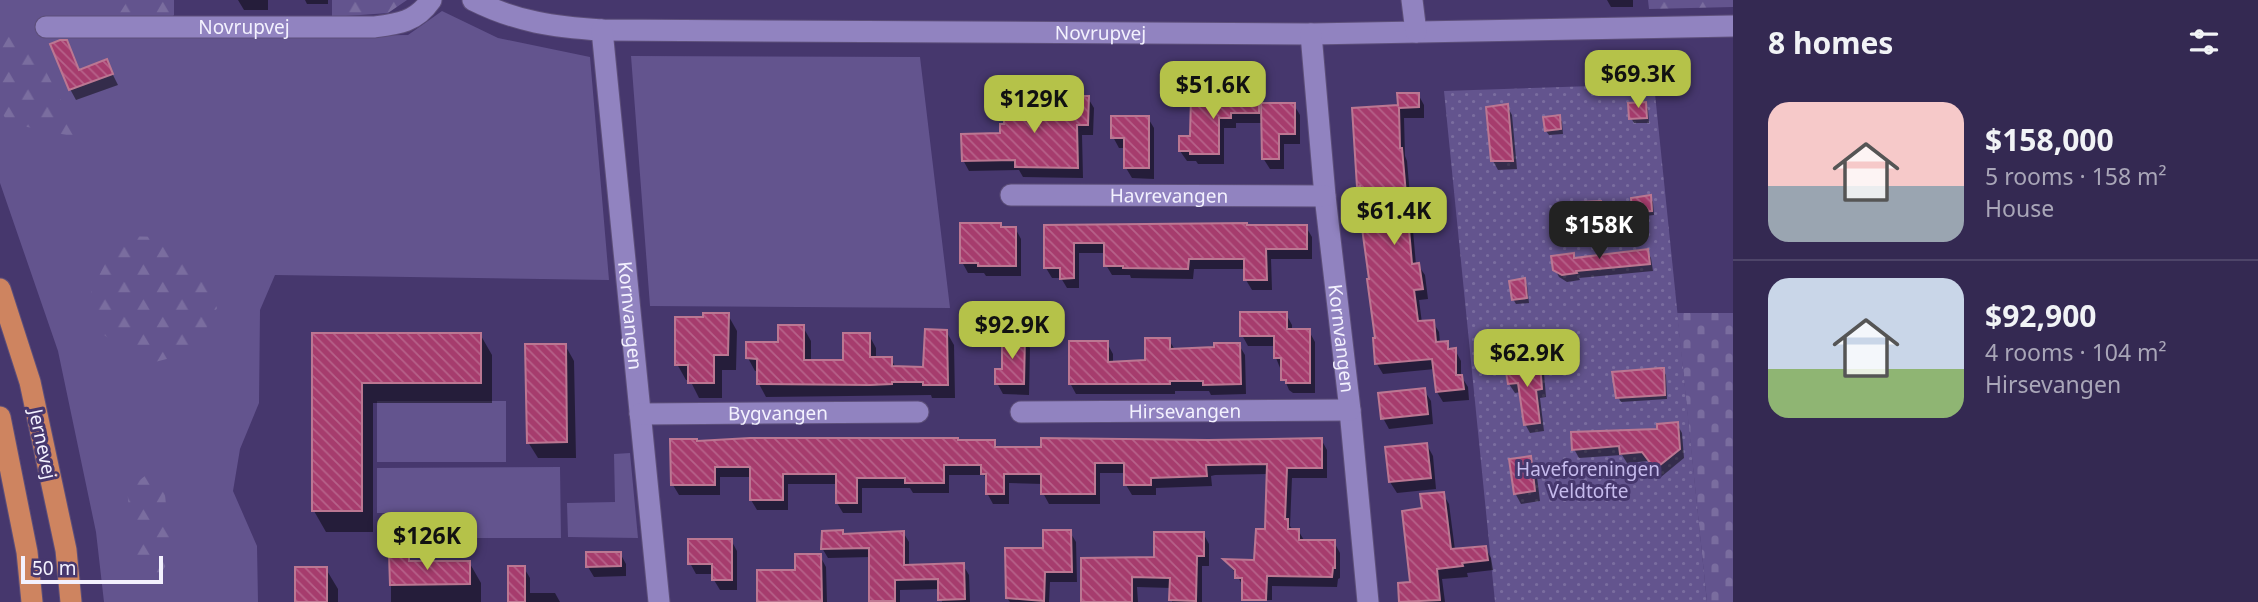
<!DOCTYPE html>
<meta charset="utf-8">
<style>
:root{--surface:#342952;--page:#3c3159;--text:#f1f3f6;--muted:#a9a6b8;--line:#4e4569;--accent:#b5c249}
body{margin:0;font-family:"Noto Sans",sans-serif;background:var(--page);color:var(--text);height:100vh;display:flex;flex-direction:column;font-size:26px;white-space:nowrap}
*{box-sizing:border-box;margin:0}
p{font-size:23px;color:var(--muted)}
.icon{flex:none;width:38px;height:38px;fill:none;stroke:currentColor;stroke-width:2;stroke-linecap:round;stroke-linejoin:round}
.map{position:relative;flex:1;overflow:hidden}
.details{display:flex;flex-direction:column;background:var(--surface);width:525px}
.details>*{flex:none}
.scale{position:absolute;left:21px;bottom:18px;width:142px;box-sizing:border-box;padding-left:7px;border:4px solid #f3f1fe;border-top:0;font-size:19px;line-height:24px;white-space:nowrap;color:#f3f1fe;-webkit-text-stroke:5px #46376d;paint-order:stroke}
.price{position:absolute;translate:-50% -60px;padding:0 16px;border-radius:14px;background:var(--accent);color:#111;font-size:23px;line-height:46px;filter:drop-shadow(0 2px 4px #0008)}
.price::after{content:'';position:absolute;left:50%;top:42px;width:21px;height:16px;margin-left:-10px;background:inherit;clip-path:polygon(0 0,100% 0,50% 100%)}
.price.selected{background:#222;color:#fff}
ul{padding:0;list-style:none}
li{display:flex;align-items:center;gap:21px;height:175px;padding:0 35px}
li+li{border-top:2px solid var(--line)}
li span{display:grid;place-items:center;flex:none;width:196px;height:140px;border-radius:21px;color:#555}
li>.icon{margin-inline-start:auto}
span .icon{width:84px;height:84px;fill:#fffc;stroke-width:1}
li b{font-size:30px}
h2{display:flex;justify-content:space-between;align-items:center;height:84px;padding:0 35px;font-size:30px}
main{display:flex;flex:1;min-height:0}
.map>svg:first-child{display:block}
.green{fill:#63548e}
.forest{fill:url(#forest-firs)}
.cemetery{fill:url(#cemetery-stones)}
.garden{fill:url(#garden-dots)}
.shadow{fill:#0007}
.building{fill:url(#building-back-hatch);stroke:#bb7792;stroke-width:2}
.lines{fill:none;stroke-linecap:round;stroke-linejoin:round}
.minor-casing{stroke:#5d4f7a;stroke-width:23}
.major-casing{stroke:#5d4f7a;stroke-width:23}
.minor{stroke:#9183c0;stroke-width:21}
.major{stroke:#ce8460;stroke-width:21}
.labels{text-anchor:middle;stroke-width:6;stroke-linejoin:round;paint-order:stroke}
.street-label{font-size:19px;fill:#f3f1fe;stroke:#46376d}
.park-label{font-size:19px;fill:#c6bbed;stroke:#46376d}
</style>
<main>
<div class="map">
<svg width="1733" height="602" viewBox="0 0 1733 602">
<defs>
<pattern id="forest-firs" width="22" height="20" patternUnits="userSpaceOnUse" patternTransform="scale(1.75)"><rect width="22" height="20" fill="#63548e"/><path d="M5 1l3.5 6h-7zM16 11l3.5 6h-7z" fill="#7a6d9f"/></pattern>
<pattern id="cemetery-stones" width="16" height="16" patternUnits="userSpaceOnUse" patternTransform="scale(1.75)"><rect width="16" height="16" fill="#63548e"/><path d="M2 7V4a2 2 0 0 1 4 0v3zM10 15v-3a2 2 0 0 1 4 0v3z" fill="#7a6d9f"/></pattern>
<pattern id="garden-dots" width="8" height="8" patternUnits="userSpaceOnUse" patternTransform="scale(1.75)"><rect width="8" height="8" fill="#63548e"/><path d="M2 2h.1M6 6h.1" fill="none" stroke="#7a6d9f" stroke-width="1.8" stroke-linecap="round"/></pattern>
<pattern id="building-back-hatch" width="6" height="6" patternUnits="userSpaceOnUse" patternTransform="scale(1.75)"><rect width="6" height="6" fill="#a63c6d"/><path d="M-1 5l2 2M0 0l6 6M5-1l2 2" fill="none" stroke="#b7628a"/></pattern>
</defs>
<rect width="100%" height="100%" fill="#46376d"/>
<!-- green -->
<path class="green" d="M0,0h174l-1,38 235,-3 34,-24 56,27 92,19 19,223 -334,-5 -15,35 -1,93 -19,46 -7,42 24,55 1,56h-154l-8,-70 -38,-181 -58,-168z
M631,56l289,1 30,251 -300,-2z
M377,401h129v61h-129z
M630,453l8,85 -70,-1 -1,-34 48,-1 -1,-48z
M560,467l1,71h-163v-25h-21v-45z"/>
<!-- forest -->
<path class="forest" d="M128,0h46v15l-56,1z
M332,0h75l-19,13 -56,4z
M1648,0h85v7l-84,2z
M0,21l25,11 56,106 -73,-15 -8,-14z
M118,236l46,1 31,22 22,49 -23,44 -47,12 -46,-31 -11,-38z
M145,476l19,8 7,73 -14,23 -20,-2 -10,-88z"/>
<!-- cemetery -->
<path class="cemetery" d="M1677,313h56v289h-26z"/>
<!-- garden -->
<path class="garden" d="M1654,84l53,518h-212l-51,-511z"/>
<!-- shadow -->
<path class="shadow" d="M238,0h30v10h-24z
M305,0h23v4h-21z
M1607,0h26v7h-22z
M66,42l14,29 26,-10 12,24 -42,15 -6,-11z
M1418,94l6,11v13h-20l1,38 2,5 9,104h2l7,10 3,24 -9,1 3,23 11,-1 6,10 1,11h7l4,7h4l6,11v15l7,11 1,13 -26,2 -6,-10 -2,-23 -52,5 -6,-10 -2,-24h2l-11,-118 -4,-30 -3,-6 -5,-49z
M1088,98l6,10 -1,27h-11l1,43 -60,-1 -4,-7 -50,1 -6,-11 39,-25 15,-16 32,-14z
M1258,98l4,7h32l6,10v29h-16v25h-14l-7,-11v-35h-27v5h-12v36h-26l-2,-3h-9l-7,-10 12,-13 1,-38z
M1645,104l3,5 1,14h-15l-3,-5z
M1507,106l5,9 5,54 -19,1 -5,-9z
M1559,117l3,5 1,12 -14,1 -3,-4z
M1148,118l6,10v51l-22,-1 -6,-10v-20h-7l-6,-11z
M1650,197l3,5 1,13 -17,2 -3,-5z
M1600,202l3,5 1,12 -40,3 -3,-5z
M1000,225l2,4 13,-1 6,11v37h-35l-2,-3h-16l-6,-11z
M1045,227h261l6,10v22h-41l1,31h-20l-6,-10v-11h-52l-1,10 -62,-1 -1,-3h-18l-6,-10v-12h-27v35h-12l-6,-10h-9l-6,-10z
M1647,251l4,7 2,13 -74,7 1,2 -13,2 -8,-5 -4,-8 18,-14 2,4z
M1524,280l3,5 2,18 -13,1 -3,-5z
M1286,314l6,11v6h17l6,11v51h-22l-4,-3 -13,-32v-12h-28l-6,-11z
M728,315l9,16 -1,39h-14v28h-23l-9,-18h-4l-9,-16 28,-45z
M803,327l8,14v20h33l25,-26 7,13v11h15l5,9 29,1 21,-38 8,14 1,53h-23l-1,-3 -165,2 -7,-13v-13h-4l-7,-13 31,-14z
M314,334h166l12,21v48h-119v129h-47l-12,-21z
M1024,338l6,10 -1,47 -26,-1 -6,-11z
M1169,340l6,10 41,-1 23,-4 6,10 1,39 -35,1 -2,-4h-34v3h-99l-6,-11 37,-40 6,11v9l34,-1z
M565,345l9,16 2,97h-38l-10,-16z
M1539,365l5,8 2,24 -6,1 4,33 -14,2 -5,-9 -4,-32 -6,1 -6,-9z
M1663,370l3,5 1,24 -46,3 -3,-5z
M1424,390l7,11 2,23 -44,5 -6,-11z
M1677,424l5,9 2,25 -23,19 -12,-16 -22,2 -5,-8 -43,3 -5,-9z
M1321,439l6,11v28h-35l-2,48 3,4h5l7,12h29l6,11v25l-2,1 -1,8 -65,-1v14h-22l-13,-25 -11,-14 30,1 11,-32 1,-56 -53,1 -4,1 1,10 -56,2v7h-24l-6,-10v-12h-26v31h-51l-6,-11v-9l-34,-1v21h-16l-6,-11 1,-11 -4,-7h-35v18h-36l-3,-5h-48v25h-19l-6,-10v-19h-49v26h-31l-6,-10v-23h-31v18h-41l-6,-10 -1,-44 285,-1 37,2 4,6 45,1 165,-7z
M1427,445l6,11 3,33 -39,4 -7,-11 -3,-33z
M1530,458l6,11 4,32 -19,3 -6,-11z
M1443,494l6,10 6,46 30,-3 6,11 2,12 -26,3 1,4 -26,2 3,23h-44l-2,-18 13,-1 12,-73z
M842,531l3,5 58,-4 6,10v24l54,-1 6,10 1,27h-28l-2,-13 -40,1v12h-29v-45l-43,1 -6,-10z
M1070,532l6,10 1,40h-27l-1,20h-39l-3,-4 38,-48z
M1203,533l6,11v22h-7v36h-30l-1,-14 -34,-1 1,15h-55z
M731,540l6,11v39h-17l-6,-10v-6h-18l-6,-11z
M620,553l6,11v12l-32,1 -6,-10z
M391,556h17l4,7 57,-1 12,21v19h-90z
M820,556l6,11 1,35h-68l-1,-30h39z
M524,568l6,10v15h25l5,9h-50z
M326,569l12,20v13h-41z"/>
<!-- building -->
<path class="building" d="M60,40h7l12,30 28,-11 6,15 -44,16 -19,-46z
M1397,93h22v14l-20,1 1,40h2l10,116 7,-1 4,26 -9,1 4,31 16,-1 2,22 12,-1v8l8,-1v27h6l2,14 -28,3 -4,-33 -57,5 -2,-26h2l-8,-59h2l-8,-58 3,-1 -4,-34 -3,1 -5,-79 46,-3z
M1072,96h17l-1,29h-11l1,43 -63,-1v-7l-53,1 -1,-27 39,-1v-9h4v-7h11l4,-19 28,5v-5z
M1259,96v17h-28v5h-12v36h-29v-3h-11v-15h11l1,-38z
M1646,102l1,16 -18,1 -1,-16z
M1261,103h34v31h-16v25h-17z
M1508,104l5,57h-22l-5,-54z
M1560,115l1,14 -16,2 -2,-14z
M1111,116h38v52h-25v-30h-13z
M1651,195l1,16 -20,1 -1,-14z
M1601,201l1,14 -42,3 -2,-15z
M960,223h41v4h15v39h-38v-3h-18z
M1247,223v2h60v24h-41l1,31h-23v-21h-55l-1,10 -65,-1v-2h-19v-23h-30v35l-14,1v-11h-16v-43z
M1648,249l2,15 -74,7 1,2 -15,2 -9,-5 -2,-14 23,-3v5z
M1525,278l2,20 -15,2 -3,-19z
M1240,312h47v17h23v54h-24v-3h-5v-22h-7v-22h-34z
M703,313h26l-1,42h-14v28h-26v-18h-13v-48h28z
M778,325h26v35h39v-27h27v24h22v9l31,1 2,-38 22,1 1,55h-25v-3h-31v2l-22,1 -113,-1v-25l-11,-1v-16h32z
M312,333h169v50h-119v128h-50z
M1002,336h23l-1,48h-29v-15h7z
M1145,338h25v11l44,-2v-4h26l1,41 -38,1v-4h-33v3h-101v-43h39v21l37,-2z
M525,344h41l1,98 -40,1z
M1540,363l2,26 -6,1 4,33 -16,2 -6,-42 -10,1 -3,-18z
M1661,368h3l1,27 -49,3 -4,-26z
M1425,388l3,26 -47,5 -3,-26z
M1678,422l2,27 -25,20 -13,-17 -22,2 -1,-8 -47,4 -1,-18 86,-3v-5z
M750,438h208v2h37v7h46v-9l167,2 114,-2v30h-35l-2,51h3v10h11v11h36v28h-2l-1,9 -65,-1 -1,24h-24v-22h-7v-8l-12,-11 31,1 2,-31h9l2,-65 -58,1h-3l1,11 -56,2v7h-27v-22h-29v31h-54v-20h-37v20h-18v-20h-5v-9h-37v18h-39v-5h-48v25h-21v-29h-53v26h-33v-33h-35v18h-44l-1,-46h27v2z
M1427,443l4,35 -42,4 -4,-35z
M1531,456l4,35 -21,3 -5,-35z
M1444,492l7,57 35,-3 2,14 -26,3 1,3 -26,3 3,31 -41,2 -1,-19 12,-1 -8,-71 20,-3 -2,-14z
M843,530v4l61,-3v34l60,-2 1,36 -27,1v-21l-43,1v21h-26v-53l-48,1 1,-18z
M1043,530h28l1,42h-27l-1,29 -38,-3 -1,-50h38z
M1154,532h50v24h-7l-1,45 -27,-1 1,-22 -38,-1v25h-51v-44l73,-1z
M688,539h44v41h-20v-16h-24z
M586,552h35v14l-35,1z
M389,554h20v7h61v23l-80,1z
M795,554h26l1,47 -65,1v-32h38z
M508,566h17v36h-17z
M295,567h32v35h-32z"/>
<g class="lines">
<defs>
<g id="minor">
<path id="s1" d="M473,0c44,22 81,27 129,30l709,4 422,-8"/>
<path d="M1412,0l4,32"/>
<path id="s2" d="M46,27h328c24,-3 42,-5 57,-27"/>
<path id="s3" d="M602,30l57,572"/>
<path id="s4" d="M1311,34l14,162 25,214 18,192"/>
<path id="s5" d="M1011,195l314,1"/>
<path id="s6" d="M1021,412l329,-2"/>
<path id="s7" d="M640,414l278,-2"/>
</g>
<path id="major" d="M0,289l30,93 36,168 5,52
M0,417l27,135 5,50"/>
</defs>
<!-- minor casing -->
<use href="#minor" class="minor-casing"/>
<!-- major casing -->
<use href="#major" class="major-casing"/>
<!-- minor -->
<use href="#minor" class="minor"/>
<!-- major -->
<use href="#major" class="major"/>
</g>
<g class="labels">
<!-- street labels -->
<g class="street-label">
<text dy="7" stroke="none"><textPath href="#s2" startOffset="198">Novrupvej</textPath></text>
<text dy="7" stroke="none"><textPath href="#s1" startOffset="632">Novrupvej</textPath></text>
<text dy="7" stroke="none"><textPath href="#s5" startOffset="158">Havrevangen</textPath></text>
<text dy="7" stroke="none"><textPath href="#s3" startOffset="287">Kornvangen</textPath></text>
<text dy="7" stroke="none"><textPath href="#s4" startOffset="306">Kornvangen</textPath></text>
<text dy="7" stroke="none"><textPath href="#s6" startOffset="164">Hirsevangen</textPath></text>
<text dy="7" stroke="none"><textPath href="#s7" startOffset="138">Bygvangen</textPath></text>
<text transform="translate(43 444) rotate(78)" y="7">Jernevej</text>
</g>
<!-- park labels -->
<g class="park-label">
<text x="1588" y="476">Haveforeningen<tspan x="1588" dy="22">Veldtofte</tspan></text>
</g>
</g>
</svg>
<div class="scale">50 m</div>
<b class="price" style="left:1638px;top:110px">$69.3K</b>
<b class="price" style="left:1213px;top:121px">$51.6K</b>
<b class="price" style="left:1034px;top:135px">$129K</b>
<b class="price" style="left:1394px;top:247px">$61.4K</b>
<b class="price selected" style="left:1599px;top:261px">$158K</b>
<b class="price" style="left:1012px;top:361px">$92.9K</b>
<b class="price" style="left:1527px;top:389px">$62.9K</b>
<b class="price" style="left:427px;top:572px">$126K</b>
</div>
<section class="details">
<h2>8 homes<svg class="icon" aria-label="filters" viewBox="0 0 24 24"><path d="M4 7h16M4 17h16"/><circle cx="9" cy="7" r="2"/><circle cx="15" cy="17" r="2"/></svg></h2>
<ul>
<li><span style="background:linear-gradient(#f6c9c9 60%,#9aa5b1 0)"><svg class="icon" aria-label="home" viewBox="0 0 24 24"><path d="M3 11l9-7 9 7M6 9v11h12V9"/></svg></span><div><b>$158,000</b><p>5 rooms · 158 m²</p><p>House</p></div></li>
<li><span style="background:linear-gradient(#c9d6e8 65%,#8fb573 0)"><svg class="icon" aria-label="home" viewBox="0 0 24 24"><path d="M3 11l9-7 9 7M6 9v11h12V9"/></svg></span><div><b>$92,900</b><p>4 rooms · 104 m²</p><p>Hirsevangen</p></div></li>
</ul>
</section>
</main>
